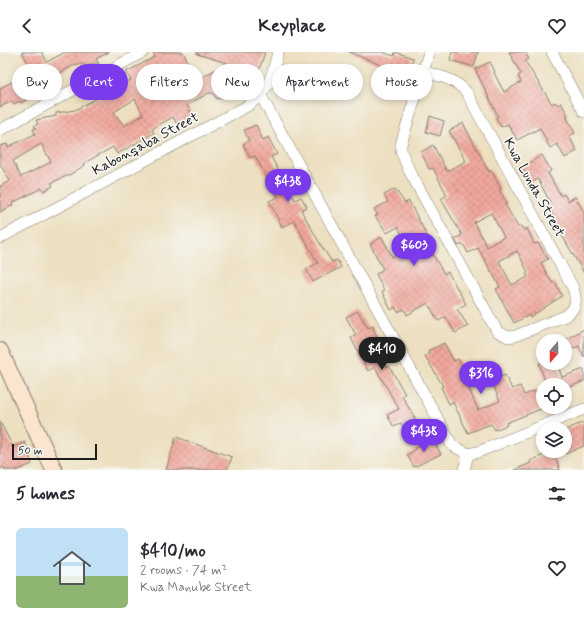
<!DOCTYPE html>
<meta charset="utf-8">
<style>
:root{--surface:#fff;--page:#f7f7f7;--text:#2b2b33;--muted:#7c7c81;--line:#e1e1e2;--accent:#7c3aed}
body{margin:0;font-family:Mynerve,sans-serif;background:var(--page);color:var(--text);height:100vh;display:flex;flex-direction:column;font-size:15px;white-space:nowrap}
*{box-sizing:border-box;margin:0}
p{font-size:13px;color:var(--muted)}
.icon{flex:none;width:22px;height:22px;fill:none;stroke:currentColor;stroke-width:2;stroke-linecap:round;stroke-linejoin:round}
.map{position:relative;height:418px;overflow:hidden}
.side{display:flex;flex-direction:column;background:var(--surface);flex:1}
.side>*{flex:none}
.guide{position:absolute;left:12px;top:12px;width:560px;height:36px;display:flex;gap:8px}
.needle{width:26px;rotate:200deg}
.controls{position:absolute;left:536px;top:282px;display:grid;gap:8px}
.controls a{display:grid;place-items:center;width:36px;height:36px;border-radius:50%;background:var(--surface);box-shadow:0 2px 6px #0003;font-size:20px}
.scale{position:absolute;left:12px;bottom:10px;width:85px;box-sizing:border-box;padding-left:4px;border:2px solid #1c1c1c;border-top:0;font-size:11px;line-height:14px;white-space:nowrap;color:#1c1c1c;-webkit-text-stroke:3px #f6f6f2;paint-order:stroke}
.price{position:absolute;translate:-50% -34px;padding:0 9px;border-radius:14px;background:var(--accent);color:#fff;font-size:13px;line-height:26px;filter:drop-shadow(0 1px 2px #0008)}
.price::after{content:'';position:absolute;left:50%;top:24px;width:12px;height:9px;margin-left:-6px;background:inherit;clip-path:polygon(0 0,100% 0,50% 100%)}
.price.active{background:#222;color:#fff}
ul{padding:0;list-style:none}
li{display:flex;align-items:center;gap:12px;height:100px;padding:0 16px}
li+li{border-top:1px solid var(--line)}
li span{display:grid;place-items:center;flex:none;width:112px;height:80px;border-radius:6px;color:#555}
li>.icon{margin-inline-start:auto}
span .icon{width:48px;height:48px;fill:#fffc;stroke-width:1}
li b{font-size:17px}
h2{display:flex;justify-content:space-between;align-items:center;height:48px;padding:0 16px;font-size:17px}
.tag{padding:0 14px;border-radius:18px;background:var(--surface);box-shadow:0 2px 6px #0003;font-size:14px;line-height:36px}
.tag.active{background:var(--accent);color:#fff}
header{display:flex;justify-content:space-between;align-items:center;height:52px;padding:0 16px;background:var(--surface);font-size:18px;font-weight:700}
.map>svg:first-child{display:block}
.building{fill:url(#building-cross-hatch);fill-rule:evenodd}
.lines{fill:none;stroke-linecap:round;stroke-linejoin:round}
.street-casing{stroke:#847e6e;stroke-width:12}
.secondary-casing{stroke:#847e6e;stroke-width:18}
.street{stroke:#fff;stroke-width:11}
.secondary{stroke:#fce5cf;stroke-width:16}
.labels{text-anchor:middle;stroke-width:3.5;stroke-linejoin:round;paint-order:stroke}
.street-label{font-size:14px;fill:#1c1c1c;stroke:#f6f6f2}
</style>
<header><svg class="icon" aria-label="back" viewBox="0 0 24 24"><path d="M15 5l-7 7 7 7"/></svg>Keyplace<svg class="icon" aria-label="heart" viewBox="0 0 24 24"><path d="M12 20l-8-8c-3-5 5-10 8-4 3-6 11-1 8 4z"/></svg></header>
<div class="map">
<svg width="584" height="418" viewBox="0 0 584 418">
<defs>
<pattern id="building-cross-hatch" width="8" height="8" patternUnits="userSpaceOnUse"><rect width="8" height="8" fill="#f1a89d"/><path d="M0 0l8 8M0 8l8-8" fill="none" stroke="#ce9087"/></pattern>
</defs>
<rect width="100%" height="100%" fill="#f6f6f2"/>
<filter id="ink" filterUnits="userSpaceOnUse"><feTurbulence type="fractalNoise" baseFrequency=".025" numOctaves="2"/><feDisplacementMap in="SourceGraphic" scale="8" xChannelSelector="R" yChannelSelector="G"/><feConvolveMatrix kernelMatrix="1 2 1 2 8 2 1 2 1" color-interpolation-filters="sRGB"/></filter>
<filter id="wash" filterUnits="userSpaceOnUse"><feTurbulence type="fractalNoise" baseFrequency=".012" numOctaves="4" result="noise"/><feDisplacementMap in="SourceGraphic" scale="16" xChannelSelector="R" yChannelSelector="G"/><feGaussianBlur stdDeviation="0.9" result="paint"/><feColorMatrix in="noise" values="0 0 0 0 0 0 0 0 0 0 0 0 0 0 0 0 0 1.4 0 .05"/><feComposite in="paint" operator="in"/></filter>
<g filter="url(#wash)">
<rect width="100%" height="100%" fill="#ede0c1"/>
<g id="blocks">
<!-- building -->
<path class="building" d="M22,0h20l5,10 18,-10h44l-13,7 3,5h-23l-20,11 -1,-2 -8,10 -13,-9z
M153,0h30l14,28 30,-17 -30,-9v-2h68l-8,24 -9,13 -24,-8 8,13 -15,5 -4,-6h-4l-22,12 6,11 -16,8 -4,-7 -21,12 2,4 -37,21 -4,-7 -29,16 1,2 -14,9 -20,9 2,3 -9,5 -2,-3 -30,15 1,2 -13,7v-26l10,-5 -10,-17v-18l7,-2 1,3 27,-13 -2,-5 3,-1 -2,-2 4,-2 -2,-4 20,-4v-3l19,-3 56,-30 -5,-8 29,-15zM135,47l8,16 -19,11 -10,-14zM41,92l10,18 -30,15 -8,-16z
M349,0h33l12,4 1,-4 18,6 -10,34 -18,-6 5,-17z
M452,0h26l-4,15 -24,-7z
M509,0h16l4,7 -4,2 27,43 3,-2 3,3 3,-2 7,12 -2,1 9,17 -6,3 8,15 -12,7 -8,-14 -7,4 -10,-20 -23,12 -9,-16 -7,3 -5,-10 2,-1 -23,-47 15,-7 5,10 -1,1 10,19 17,-10 -3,-6 3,-2z
M28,22l10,18 -17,11 -1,-2 -6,3 -2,-3 -12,6v-19z
M430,64l14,5 -4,15 -14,-4z
M463,71l26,49 2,-2 10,19 -2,1 8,13 -2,1 13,23 3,-1 4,5 2,-3 7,16 4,-1 10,16 -7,4 11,20 3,-1 7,14 -32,21 -1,-2 -15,8 -18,-34 4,-2 -22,-39 -10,5 -5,-9 -5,2 -3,-7 7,-4 -21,-36 6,-4 -14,-27 -4,1 -8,-17 12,-7 14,26 19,-10 -17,-30zM491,161l13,24 -17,10 -13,-25zM517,199l11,21 -2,1 2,4 -16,8 -13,-24z
M256,73l7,15 5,-3 9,17 -6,3 24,43 6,-3 6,10 -6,3 21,37 10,15 5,-2 4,7 -28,15 -7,-13 12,-6 -24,-42 -12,6 -13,-26 9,-4 -19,-34 -4,-7 -5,2 -7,-14 6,-3 -5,-11z
M542,103l9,16 -3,2 13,23 3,-2 4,7 7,-4 9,15v61l-27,-46 -9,-24 2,-1 -12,-23 -7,4 -9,-16z
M395,137l10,14 4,-2 21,41 -3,2 17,30 4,-2 18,32 -9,5 11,17 -13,7 -9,-16 -8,4 -10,-18 -21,12 -3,-6 -6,3 -3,-5 -4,3 -9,-18 2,-1 -2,-5 -6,-12 7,-5 -13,-25 12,-7 10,20 17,-9 -11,-21 -11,6 -12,-17 3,-1 -4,-6 14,-7 -4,-7z
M358,259l10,17 4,-2 11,22 -3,2 7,17 2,-1 16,28 -3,2 18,31 -12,9 -7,-13 -7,4 -7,-12 12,-6 -24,-42 -7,4 -17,-33 5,-3 -10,-18z
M584,277v28l-5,-11 -14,6v-12z
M444,291l10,18 4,-2 7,12 -3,2 16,37 22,-9 -9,-20 14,-6 7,14 8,-3 4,9 19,-7v20l-37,15 1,2 -12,5 -4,-6 -23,9 -15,-31 -4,2 -8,-17 2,-1 -18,-30 5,-3 -2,-2z
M539,311h18l5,14 22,-8v12l-19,8v-4h-21l2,-1z
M0,370l13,25 12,-5 7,22 -14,6h-13l-1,-3 -4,2z
M584,370v24l-19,8v-24z
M176,385l56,20 -5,13h-61z
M432,386l9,16 -27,13 -7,-12 8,-5 -1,-1z
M553,399l7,19h-46l17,-7 -1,-2z"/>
</g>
</g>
<g filter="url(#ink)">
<use href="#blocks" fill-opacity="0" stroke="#847e6e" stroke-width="1"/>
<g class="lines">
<defs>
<path id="street" d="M552,0l32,60
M423,20c17,4 33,7 44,21l106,195c4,12 4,21 -8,28l-50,20 -7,1 -11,-6 -88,-161 -8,-19v-7l28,-92
M261,44l191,349 16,9 10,-2 106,-43
M0,78l143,-78
M0,186l249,-133c21,-16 23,-29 29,-53
M464,418l4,-16"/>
<path id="secondary" d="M0,299l54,119"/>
</defs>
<!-- street casing -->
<use href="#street" class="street-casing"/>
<!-- secondary casing -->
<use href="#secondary" class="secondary-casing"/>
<!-- street -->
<use href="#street" class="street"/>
<!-- secondary -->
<use href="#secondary" class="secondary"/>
</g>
</g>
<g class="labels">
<!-- street labels -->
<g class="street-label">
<text transform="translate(145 91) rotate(-28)" y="5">Kabonqaba Street</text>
<text transform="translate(535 135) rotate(61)" y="5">Kwa Lunda Street</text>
</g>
</g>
</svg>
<div class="controls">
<a><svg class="needle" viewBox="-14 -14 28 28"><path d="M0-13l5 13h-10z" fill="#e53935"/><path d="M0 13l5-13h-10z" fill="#7c7c81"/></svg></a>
<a><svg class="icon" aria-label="locate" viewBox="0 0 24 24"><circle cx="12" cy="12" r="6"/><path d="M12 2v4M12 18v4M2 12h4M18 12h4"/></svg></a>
<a><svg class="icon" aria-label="layers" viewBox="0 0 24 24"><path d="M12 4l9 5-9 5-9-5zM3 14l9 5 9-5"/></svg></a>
</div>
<div class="scale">50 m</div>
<b class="price" style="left:288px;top:151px">$438</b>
<b class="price" style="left:414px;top:215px">$603</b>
<b class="price active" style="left:382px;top:319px">$410</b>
<b class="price" style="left:481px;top:343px">$316</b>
<b class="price" style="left:424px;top:401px">$438</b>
<div class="guide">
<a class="tag">Buy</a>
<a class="tag active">Rent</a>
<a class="tag">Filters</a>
<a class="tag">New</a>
<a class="tag">Apartment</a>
<a class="tag">House</a>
</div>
</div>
<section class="side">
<h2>5 homes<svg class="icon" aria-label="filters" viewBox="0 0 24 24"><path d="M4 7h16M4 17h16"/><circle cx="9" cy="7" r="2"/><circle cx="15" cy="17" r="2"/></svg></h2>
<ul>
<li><span style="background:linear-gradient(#bfe0f5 60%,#8fb573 0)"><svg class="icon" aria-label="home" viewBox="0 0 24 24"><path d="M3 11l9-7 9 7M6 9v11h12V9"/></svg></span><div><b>$410/mo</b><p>2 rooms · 74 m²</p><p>Kwa Manube Street</p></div><svg class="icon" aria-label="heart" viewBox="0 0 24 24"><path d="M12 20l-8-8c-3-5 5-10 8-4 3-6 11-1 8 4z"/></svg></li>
</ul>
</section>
